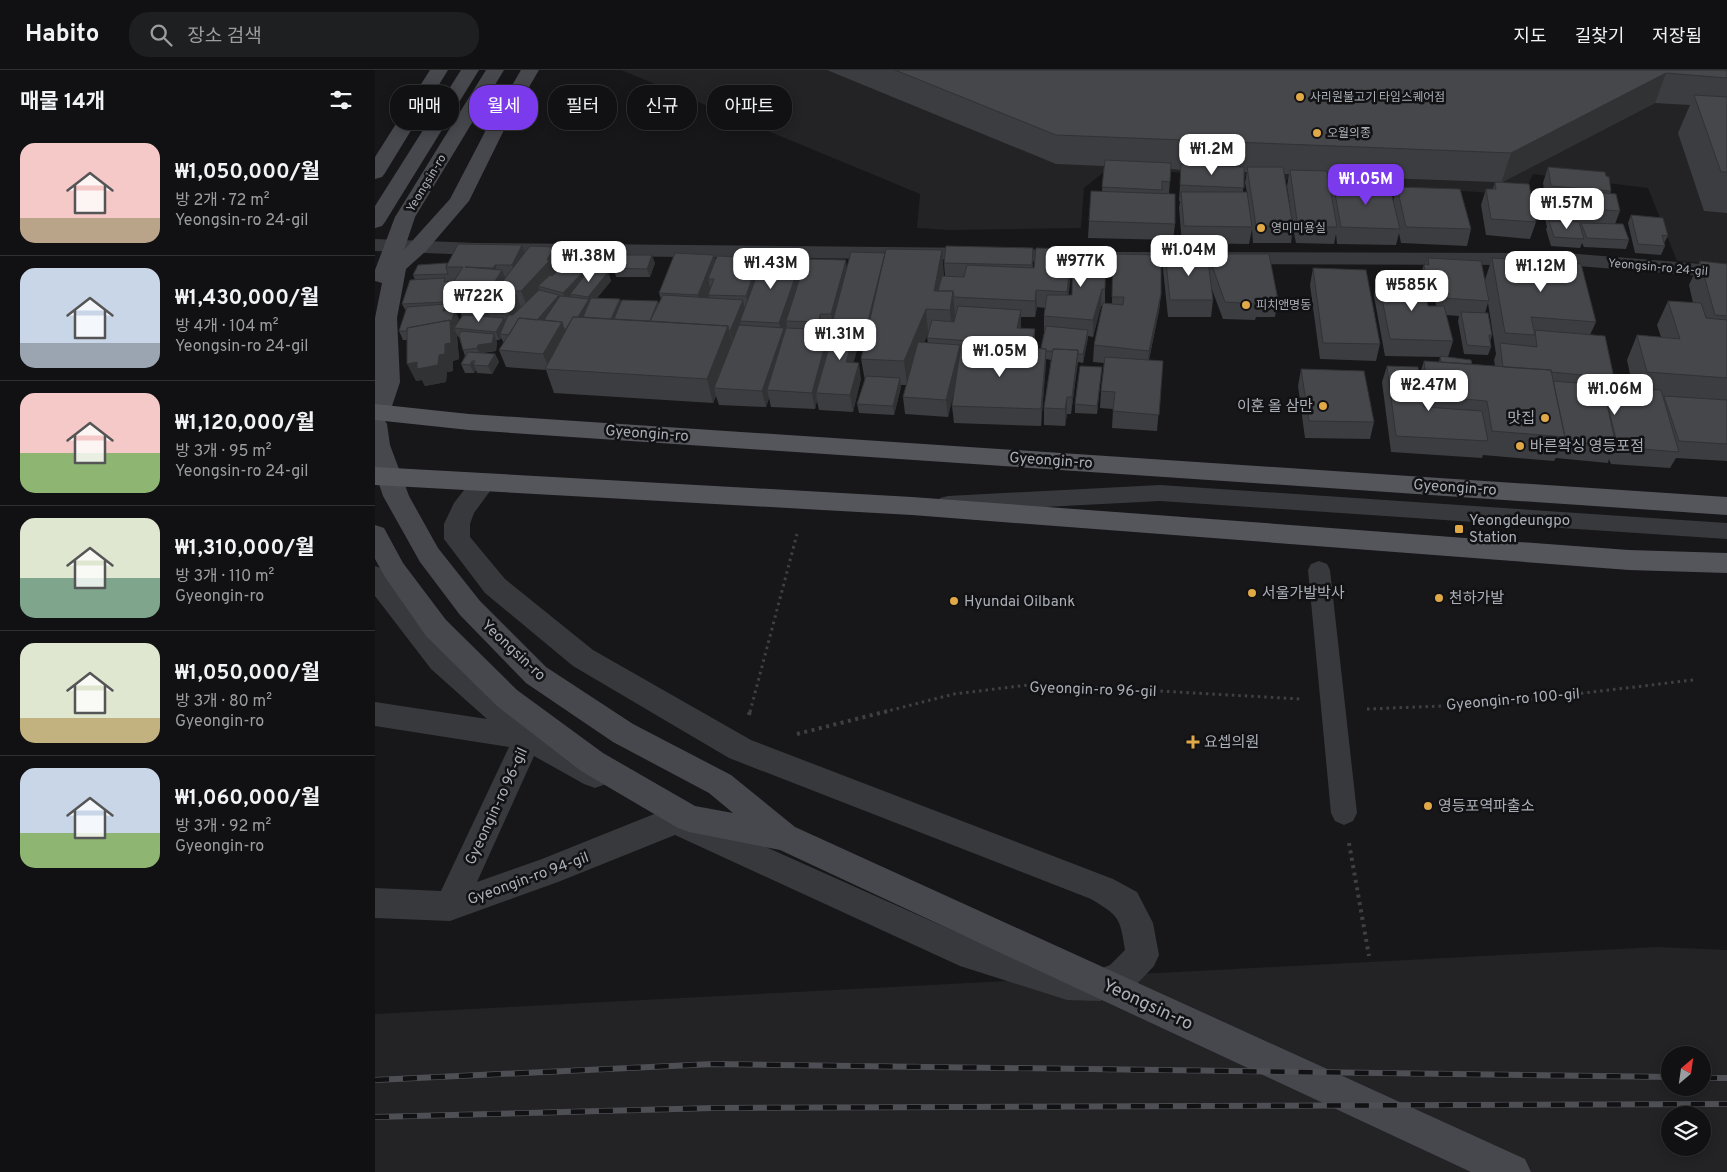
<!DOCTYPE html>
<html lang="ko">
<meta charset="utf-8">
<style>
:root{--surface:#111113;--page:#1e1f21;--text:#f1f3f6;--muted:#9c9da0;--line:#303133;--accent:#7c3aed}
body{margin:0;font-family:Overpass,"Noto Sans KR",sans-serif;background:var(--page);color:var(--text);height:100vh;display:flex;flex-direction:column;font-size:19px;white-space:nowrap}
*{box-sizing:border-box;margin:0}
p{font-size:16px;color:var(--muted)}
.icon{flex:none;width:28px;height:28px;fill:none;stroke:currentColor;stroke-width:2;stroke-linecap:round;stroke-linejoin:round}
.map{position:relative;flex:1;overflow:hidden}
.drawer{display:flex;flex-direction:column;background:var(--surface);width:375px}
.drawer>*{flex:none}
.banner{position:absolute;left:15px;top:15px;width:475px;height:45px;display:flex;gap:10px}
.needle{width:32px;rotate:29deg}
.buttons{position:absolute;left:1286px;top:976px;display:grid;gap:10px}
.buttons a{display:grid;place-items:center;width:50px;height:50px;border-radius:50%;background:var(--surface);box-shadow:0 2px 12px #0003,0 0 0 1px var(--line);font-size:25px}
.price{position:absolute;translate:-50% -42px;padding:0 11px;border-radius:10px;background:#fff;color:#222;font-size:16px;line-height:32px;filter:drop-shadow(0 1px 2px #0008)}
.price::after{content:'';position:absolute;left:50%;top:30px;width:15px;height:11px;margin-left:-8px;background:inherit;clip-path:polygon(0 0,100% 0,50% 100%)}
.price.current{background:var(--accent);color:#fff}
ul{padding:0;list-style:none}
li{display:flex;align-items:center;gap:15px;height:125px;padding:0 20px}
li+li{border-top:1px solid var(--line)}
li span{display:grid;place-items:center;flex:none;width:140px;height:100px;border-radius:15px;color:#555}
li>.icon{margin-inline-start:auto}
span .icon{width:60px;height:60px;fill:#fffc;stroke-width:1}
li b{font-size:21px}
h2{display:flex;justify-content:space-between;align-items:center;height:60px;padding:0 20px;font-size:21px}
.tag{padding:0 18px;border-radius:20px;background:var(--surface);box-shadow:0 2px 12px #0003,0 0 0 1px var(--line);font-size:18px;line-height:45px}
.tag.current{background:var(--accent);color:#fff}
header{display:flex;align-items:center;gap:30px;box-sizing:border-box;height:70px;padding:0 25px;background:var(--surface);border-bottom:1px solid var(--line)}
header strong{font-size:24px}
nav{display:flex;gap:28px;margin-inline-start:auto;font-size:18px}
.search{width:350px;height:45px;background:var(--page);display:flex;align-items:center;gap:12px;box-sizing:border-box;padding:0 18px;border-radius:20px;color:var(--muted);font-size:19px}
main{display:flex;flex:1;min-height:0}
.map>svg:first-child{display:block}
.built{fill:#232326;fill-rule:evenodd}
.lines{fill:none;stroke-linecap:round;stroke-linejoin:round}
.path-far1{stroke:#3e4044;stroke-width:3;stroke-dasharray:2.5 4;stroke-linecap:butt}
.path{stroke:#3e4044;stroke-width:4;stroke-dasharray:3 4.5;stroke-linecap:butt}
.service{fill:#38393d;fill-rule:evenodd}
.minor{fill:#38393d;fill-rule:evenodd}
.secondary{fill:#47484d;fill-rule:evenodd}
.primary{fill:#55565c;fill-rule:evenodd}
.rail-casing{stroke:#4e4f54;stroke-width:6}
.rail{stroke:#121214;stroke-width:4.5;stroke-dasharray:14;stroke-linecap:butt}
.wall{fill:#3c3d40;fill-rule:evenodd}
.shaded-wall{fill:#313234}
.building{fill:#46474b;stroke:#313234}
.poi-dot{fill:#e0a847;stroke:#121214;stroke-width:2}
.labels{text-anchor:middle;stroke-width:5;stroke-linejoin:round;paint-order:stroke}
.far-poi-label{font-size:12px;fill:#aaafb7;stroke:#121214;text-anchor:start}
.far-street-label{font-size:12px;fill:#aaafb7;stroke:#121214}
.poi-label{font-size:15px;fill:#aaafb7;stroke:#121214;text-anchor:start}
.street-label{font-size:15px;fill:#aaafb7;stroke:#121214}
.near-street-label{font-size:18px;fill:#aaafb7;stroke:#121214}
</style>
<header>
<strong>Habito</strong>
<div class="search"><svg class="icon" aria-label="search" viewBox="0 0 24 24"><circle cx="10" cy="10" r="6"/><path d="M15 15l6 6"/></svg>장소 검색</div>
<nav><a>지도</a><a>길찾기</a><a>저장됨</a></nav>
</header>
<main>
<section class="drawer">
<h2>매물 14개<svg class="icon" aria-label="filters" viewBox="0 0 24 24"><path d="M4 7h16M4 17h16"/><circle cx="9" cy="7" r="2"/><circle cx="15" cy="17" r="2"/></svg></h2>
<ul>
<li><span style="background:linear-gradient(#f6c9c9 75%,#b9a48a 0)"><svg class="icon" aria-label="home" viewBox="0 0 24 24"><path d="M3 11l9-7 9 7M6 9v11h12V9"/></svg></span><div><b>₩1,050,000/월</b><p>방 2개 · 72 m²</p><p>Yeongsin-ro 24-gil</p></div></li>
<li><span style="background:linear-gradient(#c9d6e8 75%,#9aa5b1 0)"><svg class="icon" aria-label="home" viewBox="0 0 24 24"><path d="M3 11l9-7 9 7M6 9v11h12V9"/></svg></span><div><b>₩1,430,000/월</b><p>방 4개 · 104 m²</p><p>Yeongsin-ro 24-gil</p></div></li>
<li><span style="background:linear-gradient(#f6c9c9 60%,#8fb573 0)"><svg class="icon" aria-label="home" viewBox="0 0 24 24"><path d="M3 11l9-7 9 7M6 9v11h12V9"/></svg></span><div><b>₩1,120,000/월</b><p>방 3개 · 95 m²</p><p>Yeongsin-ro 24-gil</p></div></li>
<li><span style="background:linear-gradient(#dfe7d0 60%,#7fa58c 0)"><svg class="icon" aria-label="home" viewBox="0 0 24 24"><path d="M3 11l9-7 9 7M6 9v11h12V9"/></svg></span><div><b>₩1,310,000/월</b><p>방 3개 · 110 m²</p><p>Gyeongin-ro</p></div></li>
<li><span style="background:linear-gradient(#dfe7d0 75%,#c2b280 0)"><svg class="icon" aria-label="home" viewBox="0 0 24 24"><path d="M3 11l9-7 9 7M6 9v11h12V9"/></svg></span><div><b>₩1,050,000/월</b><p>방 3개 · 80 m²</p><p>Gyeongin-ro</p></div></li>
<li><span style="background:linear-gradient(#c9d6e8 65%,#8fb573 0)"><svg class="icon" aria-label="home" viewBox="0 0 24 24"><path d="M3 11l9-7 9 7M6 9v11h12V9"/></svg></span><div><b>₩1,060,000/월</b><p>방 3개 · 92 m²</p><p>Gyeongin-ro</p></div></li>
</ul>
</section>
<div class="map">
<svg width="1352" height="1102" viewBox="0 0 1352 1102">
<rect width="100%" height="100%" fill="#171719"/>
<!-- built -->
<path class="built" d="M246,0h1106v195l-50,-4 -29,-73 -115,-14 -10,21 -414,-27 -25,20 -3,40 -132,2 -32,-2 3,-34z
M1282,877l70,3v222h-1352v-158zM1295,985h33v33h-33zM1295,1045h33v33h-33z"/>
<g class="lines">
<!-- path-far1 -->
<path class="path-far1" d="M992,639l125,-5 201,-24
M375,642l47,-178
M509,642l70,-18 82,-10 264,15"/>
<!-- path -->
<path class="path" d="M374,645l1,-4
M422,664l91,-23
M974,773l20,113"/>
<!-- service -->
<path class="service" d="M785,415l567,38v16l-567,-38 -212,11 -8,-2 -3,-6 3,-6 8,-2z
M944,491l8,3 3,6 27,243 -4,8 -9,4 -9,-4 -4,-8 -23,-243 3,-6z"/>
<!-- minor -->
<path class="minor" d="M0,169l101,4 506,5 127,4 456,1 162,13v12l-162,-13 -456,-1 -127,-4 -506,-5 -101,-4z
M108,404l9,3 4,6 -22,30 -4,11v13l35,42 88,71 158,90 362,139 24,13 16,31 6,32 -5,11 -20,21 -34,14 -33,-1 -107,-34 -285,-131 -117,47 -108,39 -75,-3v-30l66,3 68,-144 -134,-21v-24l112,17 -56,-50 -56,-73v-30l9,3 67,84 87,76 68,37 4,9 -4,9 -11,4 -11,-4 -50,-28 -57,126 65,-23 132,-53 302,135 91,27 33,1 10,-4 15,-15c-5,-33 -6,-34 -34,-51l-362,-141 -156,-92 -88,-73 -41,-54v-15l10,-21 20,-26z"/>
<!-- secondary -->
<path class="secondary" d="M55,0h18l-63,103 -3,4 -7,2v-22z
M86,0h18l-94,152 -3,4 -7,2v-22z
M111,0h18l-89,147 -11,33 46,-51 37,-71 34,-58h18l-34,58 -36,73 -43,50 -20,18 -9,49 3,64 -10,30 -6,7 3,5 3,21 19,51 29,52 42,53 66,66 87,57 98,51 64,52 730,332 6,13h-60l-691,-322 -91,-18 -11,-4 -97,-57 -84,-65 -71,-70 -41,-59 -10,-18v-34l9,3 19,35 43,57 71,70 86,63 92,53 38,7 -24,-20 -96,-51 -87,-59 -66,-68 -40,-53 -37,-66 -8,-24v-154l7,-35 -7,-2v-11l20,-53z"/>
<!-- primary -->
<path class="primary" d="M0,334l94,10 1258,83v18l-1258,-85 -94,-10z
M0,397l537,30 717,53 98,3v20l-98,-3 -717,-55 -537,-30z"/>
<defs>
<path id="rail" d="M1328,1008h24
M0,1010l338,-16 957,13
M0,1047l338,-9 1014,-4"/>
</defs>
<!-- rail casing -->
<use href="#rail" class="rail-casing"/>
<!-- rail -->
<use href="#rail" class="rail"/>
</g>
<!-- wall -->
<path class="wall" d="M452,0h900v143l-23,-2 -26,-78 12,-28 -35,-2 -153,79 34,40 -6,17 -44,-4 -5,-30 5,-16h7l2,-7 -168,-6 4,17 2,-10 60,18 4,-14 74,42 -4,17 -66,-3 -2,-10 -3,12 -59,-1 -1,-10 -2,10 -38,-1 -3,-15 -2,15h-38l-1,-14 -3,15 -67,-1 -3,-35 1,-7h-1l2,-31 -10,-1 -2,24 6,31 -2,16 -85,-2 1,-17 13,-30 2,-25 -48,-2zM869,102h3l-2,11 2,9h-4zM909,104h5l-2,12 4,26z
M1173,97l58,9 5,15 -1,3 10,17 -5,13 14,16 -3,9 -42,-2 -2,-4 -2,5 -29,-2 -5,-17 1,-2 -5,-21 3,-8 -2,-15z
M1256,145l37,21 -4,7 1,3 -4,9 -26,-2 -7,-30z
M147,175l3,8 29,-6 5,14 55,2 -3,9 -8,-1 5,1 3,9 -14,17 23,1 1,3 37,-1v3l3,-5 -2,-6 55,-38 1,4 46,6 42,2h44l38,-14v2l59,19v2h1l-1,-13 89,1v4l39,-2 -4,29h4l1,-45 32,39v14l7,1 1,-50 48,40 -2,17 -10,49 14,1 -6,70 -45,-3 1,-19 -13,-1 1,-17 3,-28 -11,-1 1,-17 9,-39h-2l-8,31 -5,-1 -5,27 -5,-1 -7,52h-4l-2,12 -21,-1v-17l7,-48 -5,-1 -5,67 -87,-3 -2,-17 4,-23 -8,34 -43,-3 -2,-17 4,-12h-6v2l-7,28 -35,-2 -2,-9 8,-23 -4,-22 2,-8 -6,-1 -4,12 8,17 -8,33 -34,-2 -2,-9 -2,8 -44,-2 -2,-9 -3,9 -47,-2 -3,-9 -3,7 -159,-10 -8,-23 -40,-3 -7,-17 5,-7 -3,-5 -2,2h-3l1,2 -1,9 -13,2 12,1 4,8 -7,12 -15,-1 -1,-3 -2,3h-9l-4,-9 4,-8 -2,-6 -4,-13h-1l-3,-6 2,5 2,23 -6,2v10l-6,1 -1,10 -21,4 -3,-6 -6,1 -9,-41h-4l-4,-9 7,-20 -4,-7 13,-24 -2,-5 34,-12zM76,231l4,8h4l3,7 -4,7 1,-4 -10,-9zM662,237l8,1 -1,8v17l-3,15h-6v-2l-14,-18v-11h14zM454,261h5l-3,10zM553,263l-1,5 1,5h-4z
M790,183l43,1 70,46 -3,17h-19l-1,3 -32,-1 -12,-32 2,13 -2,17h-43l-5,-48z
M1053,188l57,22 7,-22 104,64 -6,13 24,43 -4,8 23,2 -6,-28 10,-25 24,2 -4,-12 11,-24 25,2 -4,-18 11,-24 27,3v197l-51,-3 -6,10 -59,-4 -2,-5 -1,4 -52,-5 -2,3 -71,-6 -1,3 -91,-6 -9,-70 5,-16 32,10 5,-15 15,1 1,-5 -55,-1 -11,-60 4,-17 41,1 5,-16h2zM1049,221l10,1 2,14h-8zM1113,233l8,51 -2,6 1,6 -23,-2 -24,-7 5,-16 -7,-26 13,1 -1,5 6,33 24,1 3,-8 -1,-5 2,-7 -7,-22z
M280,193l-5,14h-34l-2,-9z
M938,198l67,76 -4,17 -56,-2 -10,-74z
M926,299l73,53 -4,17 -65,-1 -7,-52z
M726,305l-4,39 -22,-1v-9z"/>
<!-- shaded-wall -->
<path class="shaded-wall" d="M1291,3l-11,30 -154,80 10,-30z
M147,175l6,17 -10,20 -6,-17z
M179,177l6,17h-3l1,3 -3,6 1,4 -18,9 3,8 -13,14 -7,-17z
M658,178v16l-1,18v-17z
M697,179v17l-5,43v-17z
M567,180l2,24 -4,22 -6,-5z
M510,183l2,16 -17,69 -2,-17z
M236,185l3,8 -3,9 -3,-9z
M277,185l3,8 -5,14 -3,-8z
M339,185l4,17 -10,7 3,12 -8,20 -5,-16z
M384,188l4,16 -13,39 -4,-17z
M427,188l3,16 -19,47 1,5 -20,64 2,8 -3,9 -4,-16 20,-56 -3,-12z
M471,190l2,17 -15,43 1,11 -3,-17z
M220,193l3,8 -3,5 -3,-8z
M120,195l4,10 3,-5 7,17 -24,17 5,13 -4,6 -7,-16 18,-30 -4,-9z
M209,201l3,9 -17,14 1,2 -5,5 -3,-8z
M233,202l3,9 -20,24 1,2 -22,22 19,-30 -1,-2z
M727,219l-1,17 -8,31v-17z
M661,220l1,17 -2,10v-16z
M140,221l6,17 -9,14 -7,-17z
M578,221l2,25 -3,18 -2,-24z
M72,223l4,8 -2,9 -4,-8z
M786,224l-2,17 -12,56 2,-16z
M184,225l3,8 -20,24 -8,-3z
M245,229l3,9 -17,24z
M368,230l3,16 -6,5 1,8 -7,18 -4,-16z
M71,234l4,8 -7,-1z
M551,239l2,24 -21,52 -3,-24z
M80,240l4,9 -3,10 -2,-1 3,8 2,23 -6,2v10l-6,1 -1,10 -21,4 -3,-6 -6,1 -9,-17 32,-9 6,-11 5,-24z
M646,240v17l-3,18 -1,-17z
M445,244l3,17 -1,8 -3,-17z
M129,248l4,9 -8,7 1,4 -2,2 -3,-8z
M187,252l6,16 -19,31 -6,-15z
M492,254l2,17 -2,10 -3,-17z
M353,256l6,24 -20,38 2,8 -3,7 -6,-24z
M660,259v17l-3,16v-17z
M454,260l3,17 -16,46 1,8 -2,8 -3,-16z
M713,260v8l-5,25v-9z
M119,264l3,8 -1,9 -15,2v4l-4,-9 1,-3z
M479,264l3,16 -8,29 -3,-17z
M585,275l1,17 -13,55 -2,-17z
M671,279v16l-5,61v-17z
M703,280l-1,17 -6,47 1,-17z
M120,284l4,8 -7,12 -4,-8z
M97,291l4,9 -2,3 -4,-8z
M484,293l2,16 -8,33 -3,-17z
M727,297l-1,8 -4,39v-8z
M525,308l1,9 -7,28 -1,-9z
M692,327v17l-2,12v-17z"/>
<!-- building -->
<path class="building" d="M520,0h832v8l-61,-5 -155,80 -455,-18z
M1319,25l33,2v75h-6z
M730,90l66,3 -1,19 -8,-1v9l-60,-3z
M806,94l63,3v21l-64,-3z
M872,97h36l10,59h-37z
M1173,97l57,5 1,4 3,1 2,14 -60,-5z
M915,100l37,1 10,56h-39z
M1120,112l34,2 7,38 -45,-3 -5,-30h10z
M958,113l56,1 11,45 -59,-2z
M1022,117l63,2 11,40 -65,-2z
M1173,119l68,5 4,17 -40,-3 1,4 -28,-2z
M716,121l84,3v30l-86,-3z
M806,122h66l5,35 -68,-1z
M1256,145l32,3 5,18 -6,-1 3,11 -27,-2z
M1174,151l30,1 5,17 -30,-2z
M1206,153l42,1 6,16 -42,-2z
M83,174l64,1 -10,20h-17l-2,3 -28,-1 37,3 -23,37 -22,-2 8,-11 -18,-2 16,-25h-17z
M155,176l24,1 -7,13h3l-29,31h-6l-10,14 -20,-1z
M571,176l87,2 -1,17 -88,-2z
M661,178l36,1 -5,43 -31,-2 -1,11 -81,-4 -1,-6h-15l4,-15 22,1 3,-12 67,3z
M511,179l56,1 -8,41h19l-3,19 -24,-1 -22,52 -43,-2z
M698,180l33,1 -1,38h-3l-9,31 -49,-4 3,-21h25z
M476,182l34,1 -17,68 -35,-1z
M300,183l39,2 -16,40 -39,-2z
M790,183h42l6,47h-43z
M738,184l48,1v39l-12,57 -55,-6 9,-42 20,2 1,-8h-12z
M833,184h61l9,46h-20v4l-33,-2z
M186,185h50l-3,8h-13l-3,5 -35,-4z
M244,185h33l-5,14 -33,-1z
M342,186l42,2 -13,38 -38,-1 6,-16h-6z
M389,186l38,2 -23,65 -39,-2z
M1053,188l53,3 8,40 -47,-3 -3,-23 -14,-1 -1,-10 5,1z
M1117,188l89,6 15,58 -65,-5 4,18 -30,-2z
M431,189l40,1 -15,54h-11l-1,8 -33,-1z
M1325,191l27,3v52l-12,-1z
M72,193l-1,4 2,7 -35,1 5,-10z
M188,196l21,5 -21,22 -25,-7 12,-11 2,1z
M938,198l53,2 14,74 -57,-1z
M215,199l18,3 -20,25 -18,-3z
M70,208l-1,4 7,-1 -6,21 -43,2 8,-24z
M1003,209l44,1 6,26h16l9,35 -63,-2z
M164,220l20,5 -22,25 -18,-2 -10,17 -9,-1 8,-19h5z
M288,225l80,5 -13,31h-1l-1,-5 -78,-5z
M185,226l29,3 -11,18h-5l-7,12h-2l-2,-7 -18,-2z
M216,228l29,1 -9,20 -28,-2z
M247,230l36,1 -8,20 -36,-2z
M1293,231l33,2 5,15 21,2v58l-80,-6 -10,-37 43,4z
M71,234l-3,7 12,-1 -4,13 -1,-3 -43,8v3h-8l8,-24z
M583,236l63,4 -4,18 18,1 -3,16 -105,-7 5,-18 22,2z
M1086,242l27,1 4,22h-3l2,12 -24,-2z
M88,245l41,3 -8,14 -42,-4z
M198,247l155,9 -21,53 -162,-10z
M144,248l43,4 -19,32 -44,-4z
M75,250l1,23 -6,1v10l-6,1 -1,10 -21,4v-7l-10,2v-36z
M461,253l31,1 -3,10h-10l-8,28 13,1 -9,32 -34,-2z
M364,255l45,3 -22,63 -48,-3z
M671,256l42,4 -5,24h-5v-4l-25,-1v2h-7v-2l-5,-1z
M411,258l43,2 -17,63 -45,-3z
M1160,260l70,6 9,42 -63,-6v-2l-48,-3 -3,-24 37,4z
M86,261l33,3 -2,9 -14,2 -1,3 -14,2 -4,-15z
M543,272l42,3 -14,55 -43,-3z
M586,276l85,3 -5,60 -89,-3z
M678,279l25,1 -6,47h-5l-2,12 -21,-1z
M93,282l27,2 -7,12 -15,-1 2,-4h-3l-2,4 -9,-1z
M1065,286l31,4 1,4 -31,-2z
M730,287l58,4 -4,54 -46,-4 2,-19 -14,-1z
M1049,291l127,9 14,67 -73,-6 -5,-30 -59,-5z
M705,296l22,1 -5,39 -22,-2z
M1012,296l31,1 6,40 58,4 6,30 -92,-5z
M926,299l63,2 10,51 -65,-1z
M491,306l34,2 -7,28 -36,-2z
M1178,311l108,9 18,62 -61,-5 -14,-57 12,56 -53,-5 2,-4z
M1289,326l63,4v44l-48,-3z"/>
<!-- markers -->
<g class="poi-dot">
<circle cx="925" cy="27" r="5"/>
<circle cx="942" cy="63" r="5"/>
<circle cx="886" cy="158" r="5"/>
<circle cx="871" cy="235" r="5"/>
<circle cx="948" cy="336" r="5"/>
<circle cx="1170" cy="348" r="5"/>
<circle cx="1145" cy="376" r="5"/>
<rect x="1079" y="454" width="10" height="10" rx="2.5"/>
<circle cx="877" cy="523" r="5"/>
<circle cx="1064" cy="528" r="5"/>
<circle cx="579" cy="531" r="5"/>
<path d="M815.5 664.5h5v5h5v5h-5v5h-5v-5h-5v-5h5z"/>
<circle cx="1053" cy="736" r="5"/>
</g>
<g class="labels">
<!-- far-poi labels -->
<g class="far-poi-label">
<text x="935" y="31">사리원불고기 타임스퀘어점</text>
<text x="952" y="67">오월의종</text>
<text x="896" y="162">영미미용실</text>
<text x="881" y="239">피치앤명동</text>
</g>
<!-- far-street labels -->
<g class="far-street-label">
<text transform="translate(51 113) rotate(-59)" y="4">Yeongsin-ro</text>
<text transform="translate(1283 197) rotate(5)" y="4">Yeongsin-ro 24-gil</text>
</g>
<!-- poi labels -->
<g class="poi-label">
<text x="938" y="341" text-anchor="end">이훈 올 삼만</text>
<text x="1160" y="353" text-anchor="end">맛집</text>
<text x="1155" y="381">바른왁싱 영등포점</text>
<text x="1094" y="455">Yeongdeungpo<tspan x="1094" dy="17">Station</tspan></text>
<text x="887" y="528">서울가발박사</text>
<text x="1074" y="533">천하가발</text>
<text x="589" y="536">Hyundai Oilbank</text>
<text x="829" y="677">요셉의원</text>
<text x="1063" y="741">영등포역파출소</text>
</g>
<!-- street labels -->
<g class="street-label">
<text transform="translate(272 363) rotate(4)" y="5">Gyeongin-ro</text>
<text transform="translate(676 390) rotate(4)" y="5">Gyeongin-ro</text>
<text transform="translate(1080 417) rotate(4)" y="5">Gyeongin-ro</text>
<text transform="translate(139 580) rotate(43)" y="5">Yeongsin-ro</text>
<text transform="translate(718 619) rotate(2)" y="5">Gyeongin-ro 96-gil</text>
<text transform="translate(1138 629) rotate(-5)" y="5">Gyeongin-ro 100-gil</text>
<text transform="translate(121 736) rotate(-65)" y="5">Gyeongin-ro 96-gil</text>
<text transform="translate(153 808) rotate(-20)" y="5">Gyeongin-ro 94-gil</text>
</g>
<!-- near-street labels -->
<g class="near-street-label">
<text transform="translate(773 934) rotate(25)" y="6">Yeongsin-ro</text>
</g>
</g>
</svg>
<div class="buttons">
<a><svg class="needle" viewBox="-14 -14 28 28"><path d="M0-13l5 13h-10z" fill="#e53935"/><path d="M0 13l5-13h-10z" fill="#9c9da0"/></svg></a>
<a><svg class="icon" aria-label="layers" viewBox="0 0 24 24"><path d="M12 4l9 5-9 5-9-5zM3 14l9 5 9-5"/></svg></a>
</div>
<b class="price" style="left:837px;top:106px">₩1.2M</b>
<b class="price current" style="left:991px;top:136px">₩1.05M</b>
<b class="price" style="left:1192px;top:160px">₩1.57M</b>
<b class="price" style="left:814px;top:207px">₩1.04M</b>
<b class="price" style="left:214px;top:213px">₩1.38M</b>
<b class="price" style="left:706px;top:218px">₩977K</b>
<b class="price" style="left:396px;top:220px">₩1.43M</b>
<b class="price" style="left:1166px;top:223px">₩1.12M</b>
<b class="price" style="left:1037px;top:242px">₩585K</b>
<b class="price" style="left:104px;top:253px">₩722K</b>
<b class="price" style="left:465px;top:291px">₩1.31M</b>
<b class="price" style="left:625px;top:308px">₩1.05M</b>
<b class="price" style="left:1054px;top:342px">₩2.47M</b>
<b class="price" style="left:1240px;top:346px">₩1.06M</b>
<div class="banner">
<a class="tag">매매</a>
<a class="tag current">월세</a>
<a class="tag">필터</a>
<a class="tag">신규</a>
<a class="tag">아파트</a>
</div>
</div>
</main>
